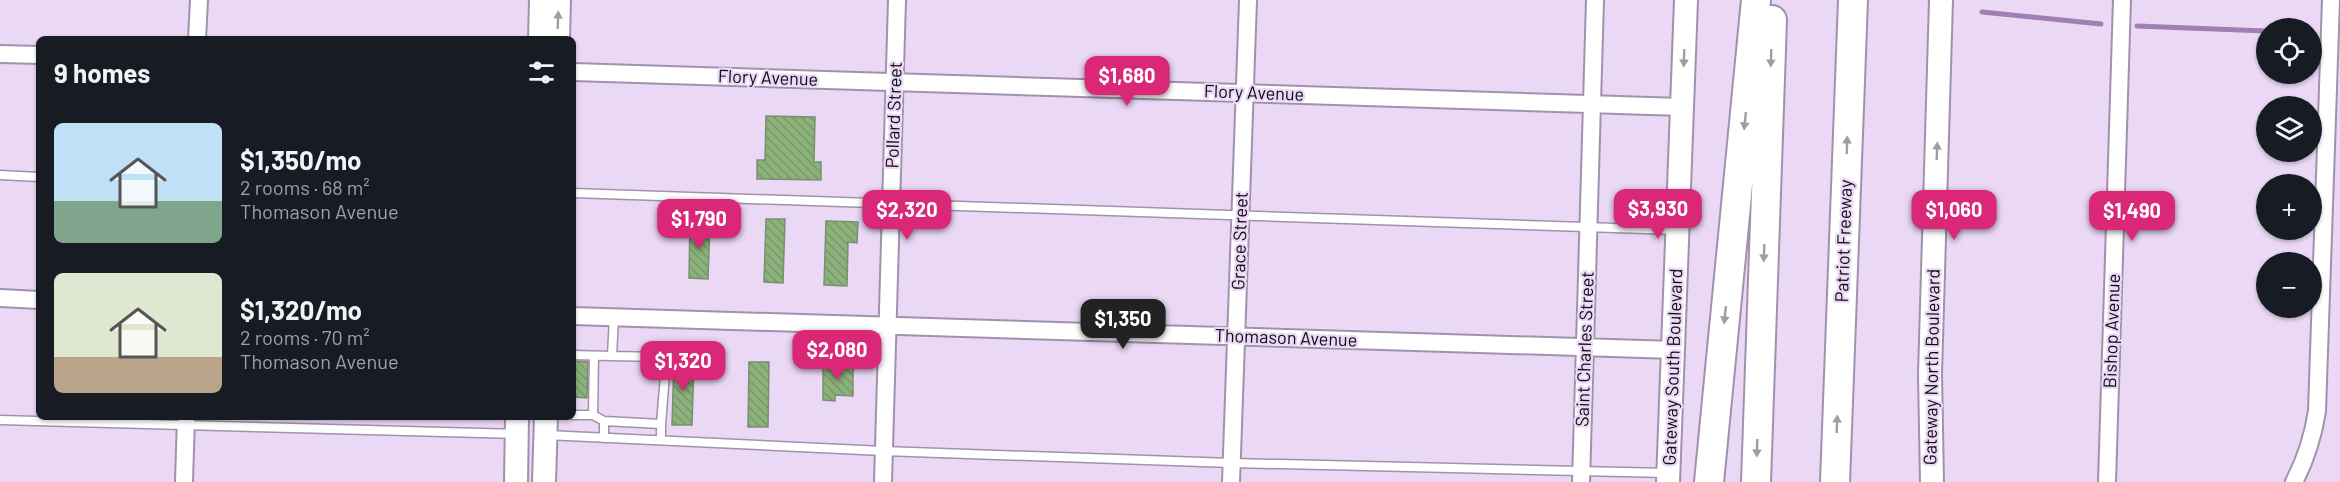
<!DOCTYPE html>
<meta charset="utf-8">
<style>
:root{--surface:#171b24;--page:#20242c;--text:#f1f3f6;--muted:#9ea1a6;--accent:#db2777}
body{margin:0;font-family:Barlow,sans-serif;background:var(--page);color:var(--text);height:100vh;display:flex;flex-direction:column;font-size:22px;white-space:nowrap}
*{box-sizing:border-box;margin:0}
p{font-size:20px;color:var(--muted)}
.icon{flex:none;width:33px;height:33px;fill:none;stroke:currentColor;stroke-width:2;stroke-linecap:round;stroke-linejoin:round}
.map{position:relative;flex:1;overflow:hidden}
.sheet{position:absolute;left:36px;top:36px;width:540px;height:384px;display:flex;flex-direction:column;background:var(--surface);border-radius:9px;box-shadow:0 2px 4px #0004}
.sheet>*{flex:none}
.buttons{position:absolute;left:2256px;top:18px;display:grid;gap:12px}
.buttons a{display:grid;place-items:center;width:66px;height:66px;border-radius:50%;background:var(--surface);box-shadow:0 2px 4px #0004;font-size:30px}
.price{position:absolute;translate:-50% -51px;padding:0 14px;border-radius:12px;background:var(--accent);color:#fff;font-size:20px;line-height:39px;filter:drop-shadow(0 2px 3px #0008)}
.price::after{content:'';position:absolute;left:50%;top:36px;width:18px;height:14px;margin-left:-9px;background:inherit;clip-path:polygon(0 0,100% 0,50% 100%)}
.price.selected{background:#222;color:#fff}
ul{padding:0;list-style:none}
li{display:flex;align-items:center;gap:18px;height:150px;padding:0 18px}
li span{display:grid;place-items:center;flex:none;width:168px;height:120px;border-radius:9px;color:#555}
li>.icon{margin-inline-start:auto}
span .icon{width:72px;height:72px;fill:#fffc;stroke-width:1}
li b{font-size:26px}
h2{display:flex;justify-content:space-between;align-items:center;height:72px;padding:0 18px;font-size:26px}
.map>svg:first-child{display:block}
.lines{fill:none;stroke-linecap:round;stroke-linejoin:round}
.stream{stroke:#a17fb4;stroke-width:5}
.building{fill:url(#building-back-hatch);stroke:#7b8d73;stroke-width:1.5}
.service-casing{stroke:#a291ac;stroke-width:11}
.minor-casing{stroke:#a291ac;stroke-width:20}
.secondary-casing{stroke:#a291ac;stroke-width:26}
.motorway-casing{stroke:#a291ac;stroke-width:32}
.service{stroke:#fff;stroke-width:8}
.minor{stroke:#fff;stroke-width:16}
.secondary{stroke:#fff;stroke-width:22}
.motorway{stroke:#fff;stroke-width:28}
.oneway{fill:#9f9da0}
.labels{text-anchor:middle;stroke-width:4.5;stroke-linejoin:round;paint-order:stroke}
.street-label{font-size:18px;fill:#0f0912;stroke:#ead8f5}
</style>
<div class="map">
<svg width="2340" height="482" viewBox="0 0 2340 482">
<defs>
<pattern id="building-back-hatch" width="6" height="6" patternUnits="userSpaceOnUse" patternTransform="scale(1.5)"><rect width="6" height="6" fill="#8cb27c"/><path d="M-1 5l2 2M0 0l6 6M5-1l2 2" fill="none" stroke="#78986a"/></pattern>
</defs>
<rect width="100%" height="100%" fill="#ead8f5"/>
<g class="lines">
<!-- stream -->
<path class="stream" d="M1982,12l119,12
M2137,26l129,5"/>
</g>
<!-- building -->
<path class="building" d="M766,116l49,1 -1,45h7v18l-64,-1v-19h8z
M766,219h19l-2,64 -19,-1z
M690,221h20l-2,58 -19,-1z
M826,221l32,1 -1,21 -9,-1 -1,44 -23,-1z
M674,359l20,1 -2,65h-20z
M573,361l15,1 -1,36 -14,-1z
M749,362h20l-1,65h-20z
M823,365h30v31l-18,-1v6l-12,-1z"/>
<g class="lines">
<defs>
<path id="service" d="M0,175l39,2
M573,193l1103,37
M573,355l39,1 2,-39
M612,356l50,1 4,5 -5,62
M573,415h20l1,-59
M593,415l11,6v17
M0,420l515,14
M604,421l57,3v16
M546,435l337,16 349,12 435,10"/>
<path id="minor" d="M197,39l2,-39
M0,54l39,1
M573,72l1109,35
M0,298l39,2
M573,316l1101,34
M184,482l2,-65
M883,482l14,-482
M1231,482l17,-482
M1581,482l14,-482
M2107,482l15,-482
M2294,482c12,-23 19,-45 23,-71l14,-411"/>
<path id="secondary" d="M540,39l1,-39
M558,39l1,-39
M516,482l1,-65
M544,482l2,-65
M1668,482l18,-482
M1932,482l-2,-108 11,-374"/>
<path id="motorway" d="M1709,482l47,-482
M1756,482l16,-462
M1835,482l18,-482"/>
</defs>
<!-- service casing -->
<use href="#service" class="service-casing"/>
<!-- minor casing -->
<use href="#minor" class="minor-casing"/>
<!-- secondary casing -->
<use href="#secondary" class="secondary-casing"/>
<!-- motorway casing -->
<use href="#motorway" class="motorway-casing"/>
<!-- service -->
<use href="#service" class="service"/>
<!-- minor -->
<use href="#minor" class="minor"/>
<!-- secondary -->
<use href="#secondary" class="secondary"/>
<!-- motorway -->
<use href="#motorway" class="motorway"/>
</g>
<!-- one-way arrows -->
<defs><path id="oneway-solid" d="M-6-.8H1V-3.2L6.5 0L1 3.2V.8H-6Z" transform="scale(1.5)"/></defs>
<g class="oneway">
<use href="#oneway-solid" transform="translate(558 20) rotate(-88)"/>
<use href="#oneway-solid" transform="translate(1684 58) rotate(92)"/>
<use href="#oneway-solid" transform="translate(1771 58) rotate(92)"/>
<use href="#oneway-solid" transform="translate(1745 121) rotate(96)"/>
<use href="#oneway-solid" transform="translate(1847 145) rotate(-88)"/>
<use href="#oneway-solid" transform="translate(1937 151) rotate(-88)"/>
<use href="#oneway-solid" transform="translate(1764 253) rotate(92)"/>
<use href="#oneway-solid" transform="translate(1725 315) rotate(96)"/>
<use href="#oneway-solid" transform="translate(1837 424) rotate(-88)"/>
<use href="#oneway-solid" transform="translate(1757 448) rotate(92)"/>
</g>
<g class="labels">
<!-- street labels -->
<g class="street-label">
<text transform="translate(768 78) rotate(2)" y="6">Flory Avenue</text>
<text transform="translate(1254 93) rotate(2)" y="6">Flory Avenue</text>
<text transform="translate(894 115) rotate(-88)" y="6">Pollard Street</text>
<text transform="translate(1240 241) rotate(-88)" y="6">Grace Street</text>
<text transform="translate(1844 241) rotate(-88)" y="6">Patriot Freeway</text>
<text transform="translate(2112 331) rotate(-88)" y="6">Bishop Avenue</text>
<text transform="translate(1286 338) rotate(2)" y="6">Thomason Avenue</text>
<text transform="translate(1585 349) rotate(-88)" y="6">Saint Charles Street</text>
<text transform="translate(1673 367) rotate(-88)" y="6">Gateway South Boulevard</text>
<text transform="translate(1932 367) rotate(-89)" y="6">Gateway North Boulevard</text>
</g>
</g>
</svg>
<div class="buttons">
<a><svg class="icon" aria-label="locate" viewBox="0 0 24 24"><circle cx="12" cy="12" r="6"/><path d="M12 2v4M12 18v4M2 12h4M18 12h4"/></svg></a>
<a><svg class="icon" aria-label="layers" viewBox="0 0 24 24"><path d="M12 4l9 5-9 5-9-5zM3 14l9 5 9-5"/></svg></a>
<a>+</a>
<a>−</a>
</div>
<b class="price" style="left:1127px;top:107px">$1,680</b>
<b class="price" style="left:1658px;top:240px">$3,930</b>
<b class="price" style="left:907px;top:241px">$2,320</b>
<b class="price" style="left:1954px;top:241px">$1,060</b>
<b class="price" style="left:2132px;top:242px">$1,490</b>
<b class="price" style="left:699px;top:250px">$1,790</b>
<b class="price selected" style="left:1123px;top:350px">$1,350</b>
<b class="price" style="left:837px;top:381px">$2,080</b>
<b class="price" style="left:683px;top:392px">$1,320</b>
<section class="sheet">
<h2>9 homes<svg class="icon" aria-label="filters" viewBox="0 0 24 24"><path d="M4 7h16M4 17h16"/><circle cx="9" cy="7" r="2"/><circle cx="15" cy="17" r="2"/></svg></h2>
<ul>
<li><span style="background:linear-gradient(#bfe0f5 65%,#7fa58c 0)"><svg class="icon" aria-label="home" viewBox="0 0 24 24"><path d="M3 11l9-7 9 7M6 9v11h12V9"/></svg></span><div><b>$1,350/mo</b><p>2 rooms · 68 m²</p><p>Thomason Avenue</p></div></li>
<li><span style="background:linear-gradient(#dfe7d0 70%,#b9a48a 0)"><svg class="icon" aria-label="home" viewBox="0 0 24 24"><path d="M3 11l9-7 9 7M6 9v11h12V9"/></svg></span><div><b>$1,320/mo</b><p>2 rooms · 70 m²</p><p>Thomason Avenue</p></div></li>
</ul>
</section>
</div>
